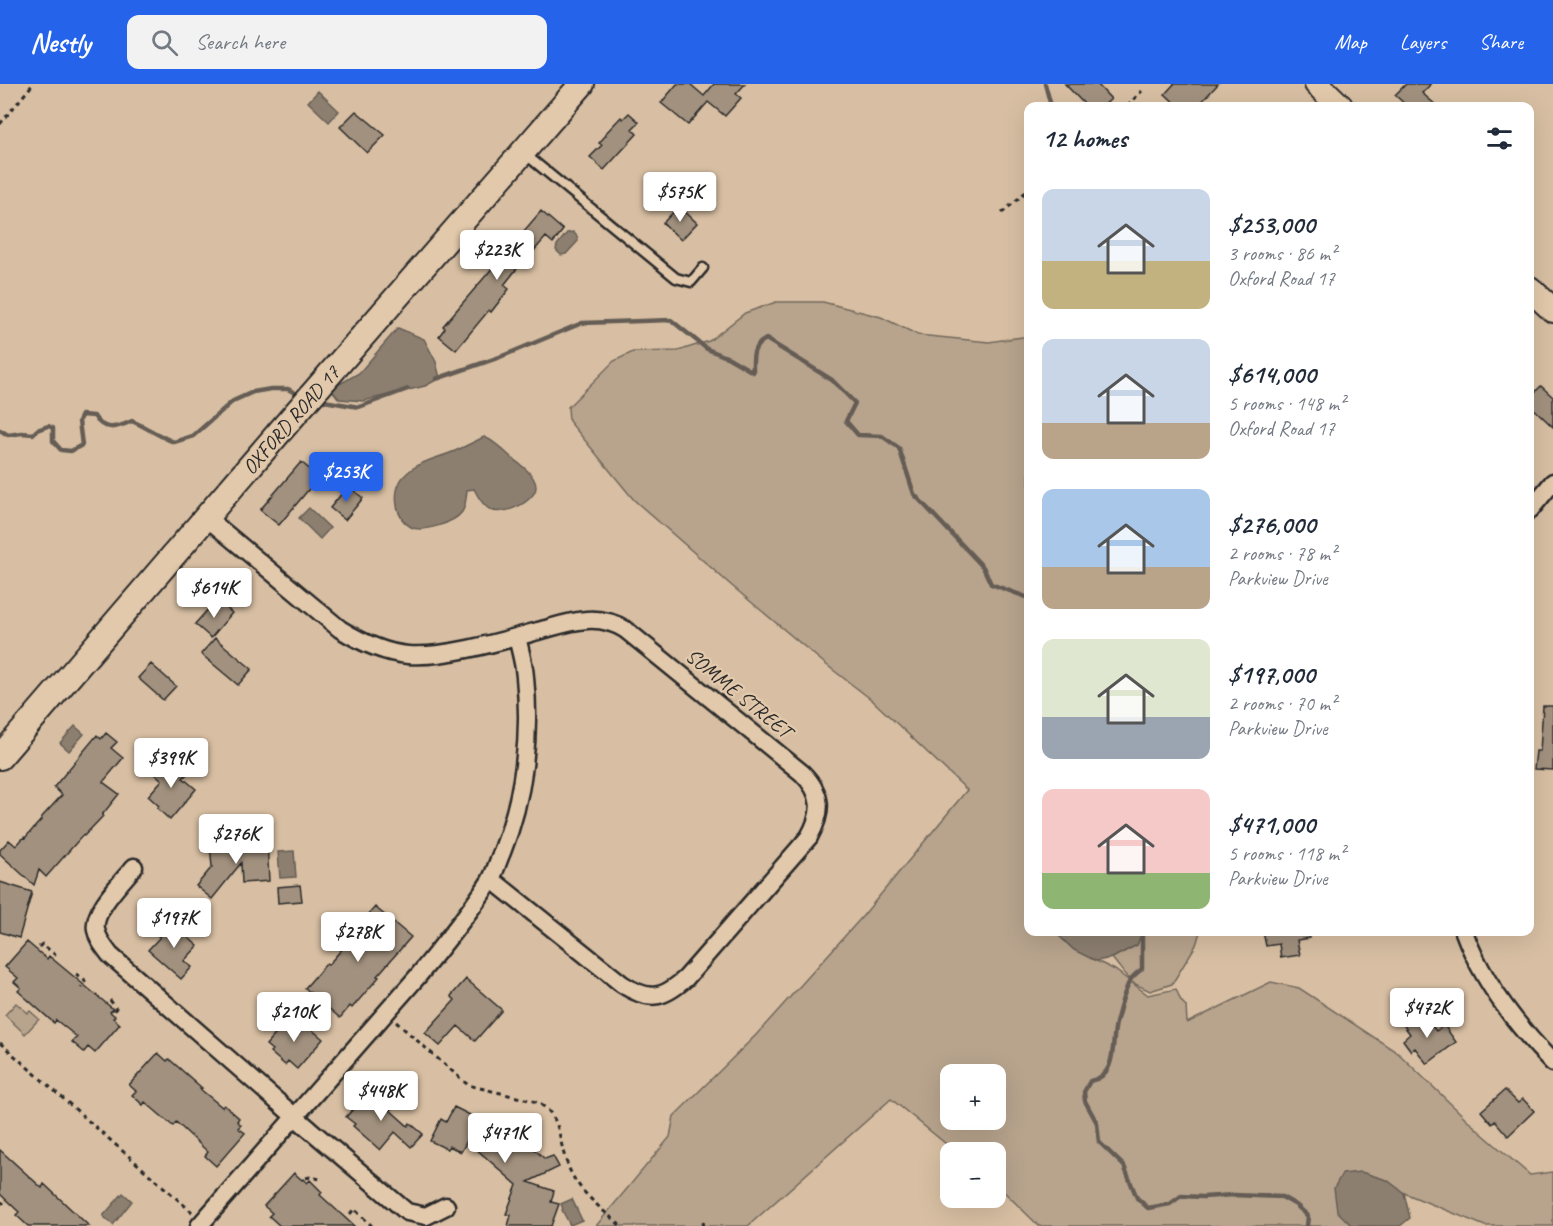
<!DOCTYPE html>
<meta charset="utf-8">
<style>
:root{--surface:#fff;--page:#f2f2f3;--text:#1f2937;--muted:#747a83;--accent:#2563eb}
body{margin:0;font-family:Caveat,sans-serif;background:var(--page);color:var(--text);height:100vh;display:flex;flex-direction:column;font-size:22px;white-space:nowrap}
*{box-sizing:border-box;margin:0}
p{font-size:20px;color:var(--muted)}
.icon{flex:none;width:33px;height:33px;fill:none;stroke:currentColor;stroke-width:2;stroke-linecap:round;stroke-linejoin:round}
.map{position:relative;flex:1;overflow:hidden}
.sheet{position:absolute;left:1024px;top:18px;width:510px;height:834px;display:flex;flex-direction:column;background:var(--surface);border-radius:12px;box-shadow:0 6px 24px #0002}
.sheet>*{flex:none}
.tools{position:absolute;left:940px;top:980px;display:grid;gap:12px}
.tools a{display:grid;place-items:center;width:66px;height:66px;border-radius:12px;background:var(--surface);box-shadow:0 6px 24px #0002;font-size:30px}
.price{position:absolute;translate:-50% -51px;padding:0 14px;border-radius:6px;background:#fff;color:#222;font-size:20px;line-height:39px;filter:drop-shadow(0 2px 3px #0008)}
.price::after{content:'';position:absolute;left:50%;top:36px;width:18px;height:14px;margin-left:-9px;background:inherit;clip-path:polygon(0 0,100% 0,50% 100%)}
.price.current{background:var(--accent);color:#fff}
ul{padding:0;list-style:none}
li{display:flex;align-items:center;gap:18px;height:150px;padding:0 18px}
li span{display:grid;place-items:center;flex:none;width:168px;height:120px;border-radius:12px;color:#555}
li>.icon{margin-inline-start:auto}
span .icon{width:72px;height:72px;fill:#fffc;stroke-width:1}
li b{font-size:26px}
h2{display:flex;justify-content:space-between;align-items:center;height:72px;padding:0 18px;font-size:26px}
header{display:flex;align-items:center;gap:36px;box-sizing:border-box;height:84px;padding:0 30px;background:var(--accent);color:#fff}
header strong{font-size:28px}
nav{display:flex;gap:33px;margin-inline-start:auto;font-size:21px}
.search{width:420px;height:54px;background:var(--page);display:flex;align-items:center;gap:15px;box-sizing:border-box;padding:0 21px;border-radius:12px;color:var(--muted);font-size:22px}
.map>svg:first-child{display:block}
.green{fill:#b8a48d;stroke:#72685c;stroke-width:1.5;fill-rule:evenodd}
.water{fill:#8c7f6f;stroke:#655d54;stroke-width:1.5}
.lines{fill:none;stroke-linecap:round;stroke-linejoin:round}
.stream{stroke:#655d54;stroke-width:4.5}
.building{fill:#a2917e;stroke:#2b2b2b;stroke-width:1.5}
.lane-casing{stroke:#2b2b2b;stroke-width:13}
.street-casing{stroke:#2b2b2b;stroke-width:21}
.secondary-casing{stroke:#2b2b2b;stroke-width:28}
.path{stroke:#2b2b2b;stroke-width:3;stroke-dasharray:4.5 4.5;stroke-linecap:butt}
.lane{stroke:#e3c9ab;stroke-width:8}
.street{stroke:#e3c9ab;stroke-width:16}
.secondary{stroke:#e3c9ab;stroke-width:24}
.labels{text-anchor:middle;stroke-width:4.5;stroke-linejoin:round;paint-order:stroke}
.street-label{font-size:21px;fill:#2b2b2b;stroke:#e3c9ab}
</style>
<header>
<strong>Nestly</strong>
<div class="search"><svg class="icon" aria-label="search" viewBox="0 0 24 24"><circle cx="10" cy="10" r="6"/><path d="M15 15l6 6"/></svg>Search here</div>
<nav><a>Map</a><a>Layers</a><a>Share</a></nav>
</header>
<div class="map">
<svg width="1553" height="1142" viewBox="0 0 1553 1142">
<rect width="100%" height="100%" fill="#d8bfa3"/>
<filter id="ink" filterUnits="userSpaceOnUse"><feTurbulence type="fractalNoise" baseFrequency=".0167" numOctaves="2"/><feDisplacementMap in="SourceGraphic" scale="12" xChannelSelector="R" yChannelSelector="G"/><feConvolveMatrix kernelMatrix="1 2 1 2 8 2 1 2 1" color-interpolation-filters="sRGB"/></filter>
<g filter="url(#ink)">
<!-- green -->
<path class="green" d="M776,218h47l58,15 37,18 71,7 40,-6v596h27v1l18,17 41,20 33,25 28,-6 5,12 5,5 1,17 84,-41 28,6 99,65 82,79 50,43 23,-3v54h-68l-81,-33 -31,33h-334l-43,-42v-32h-40l-65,-53 -143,127h-152l74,-89 4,-21 82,-81 106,-118 105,-127 -95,-90 -48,-37 -92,-77 -98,-86 -65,-79 -1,-14 46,-46 19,-9 45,-1 31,-10 36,-28zM951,990h45v45h-45z
M1142,848h58l-4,13 -24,39 -22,7 -19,-9 -19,-24 25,-13z
M16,919l12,10 2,-2 9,8 -14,15 -20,-19z"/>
<!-- water -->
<path class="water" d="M318,7l21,20 -10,11 -21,-20z
M573,148l4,4 1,5 -12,13 -5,1 -5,-5 1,-5 10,-12z
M398,244l26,11 12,23 4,16 -15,8 -62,15 -24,-2 -8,-10 28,-16z
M484,353c11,4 20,14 29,22 8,6 23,16 23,28 -1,15 -32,29 -45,23 -8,-4 -13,-13 -17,-21l-7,1c-1,7 -1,16 -5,22 -8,11 -40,21 -51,15 -15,-8 -18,-31 -11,-45 2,-5 8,-10 12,-13 14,-10 27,-11 43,-18 9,-4 19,-9 29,-14z
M309,424l21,20 -10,11 -21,-21z
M75,642l9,8 -15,17 -9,-8z
M294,767l2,26 -16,1 -2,-26z
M1056,848h86l-5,13 -25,13 -16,3 -22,-11 -18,-17z
M1361,1088l26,8 17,13 6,25 -10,8h-48l-15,-15 -3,-23 8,-14z
M123,1109l9,8 -19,24 -10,-9z
M572,1115l10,21 -12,5 -8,-15 1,-1 -2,-5z"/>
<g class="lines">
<!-- stream -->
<path class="stream" d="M1045,0l6,22
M436,295l64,-22 82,-34 89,-3 36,29 22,9 24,14c0,-15 -2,-25 13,-33l66,41 23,23 -9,18 12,14 24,1 17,12 15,46 69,73 8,17 38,14
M324,317l35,6 49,-18
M0,346l8,5 14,-2 11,1 4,-4 11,-4 5,2v13l8,9 10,1 11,-6 -3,-24 3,-6 12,1c9,16 23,12 38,5 14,6 27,15 42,21l19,-6 40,-35 20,-9 18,-3h17l7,4
M1142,848v37c-4,3 -8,6 -11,10 -6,9 -12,32 -15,44 -5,20 2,53 -26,58l-6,11 1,9 12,22 2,19 25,24 13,32 11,10 22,-4 11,-8 22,1 31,-2 48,2 14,8 12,11 -1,10"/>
</g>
<!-- building -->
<path class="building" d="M677,0h13l14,12 10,-12h31l-9,10 5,4 -16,18 -17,-14 -20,23 -27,-22z
M1065,0h32l14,15 -8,7h-17z
M1174,0h44l-20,22h-20l-13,-12z
M1406,0h25l-9,9 15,13h-30l-12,-11z
M356,27l29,24 -18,18 -27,-26z
M629,29l10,9 -7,7 5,5 -33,36 -14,-13 12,-12 -3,-2 7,-8 -1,-1 16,-17 2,2z
M679,122l18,17 -16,17 -18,-17z
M541,127l22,19 -10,13 -7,-6 -22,25 -1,-1 -19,24 5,4 -18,23 -2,-2 -33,40 -17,-14 6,-8 -2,-2z
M1541,302l12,11v30l-23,-22v-8z
M301,378l18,15 -40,48 -19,-15z
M348,402l15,12 -18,22 -15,-12z
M217,515l15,14 -21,25 -16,-14z
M215,554l37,31 -14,16 -37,-31z
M151,580l25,22 -13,14 -25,-22z
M1543,622h10v64l-19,-1 2,-18h4z
M106,649l11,9 -6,6 12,10 -20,24 16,12 -17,21 1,1 -19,20 -1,-1 -37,42 -7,-7 -5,15 -34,-31v-4l9,-10 7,6 8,-9 1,1 17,-19 -1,-1 21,-23 -8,-8 43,-52 4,4z
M167,674l20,16 -4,4 13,11 -26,31 -13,-12 2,-2 -11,-10 14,-16 -8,-7z
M267,756l2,41 -27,2 -1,-20 -29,36 -16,-13 16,-19 -2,-23z
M0,798l32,10 -13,46 -19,-6z
M300,801l2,16 -24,2 -1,-16z
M375,823l36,30 -34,39 2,1 -27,31 -2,-2 -10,12 -35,-30 21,-24 2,1 28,-32 -2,-2z
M169,837l29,25 -14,15 8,6 -11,12 -33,-29 12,-13 -3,-2z
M1263,848h46l1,6 -13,2 3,15 -19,3 -2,-14 -13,2z
M27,858l20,17 2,-3 64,53 -3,3 5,4 -2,2 7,6 -25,29 -7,-6 -4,5 -12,-10 5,-5 -21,-17 -2,3 -36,-32 3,-3 -7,-6 4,-4 -13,-11z
M466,895l36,31 -27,31 -17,-15 -18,20 -15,-13 30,-33 -4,-4z
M1422,929l14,18 8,-6 12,17 -29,22 -12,-16 -4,3 -8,-11 7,-6 -6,-8z
M296,932l27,23 -26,30 -9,-8 -3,4 -15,-13 2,-2 -6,-5 14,-16 3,3z
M158,969l9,8 2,-2 33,29 -2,1 22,18 2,-2 15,13 -2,3 4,4 -3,3 7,5 -29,33 -11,-10 3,-4 -32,-30 -3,4 -28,-24 -2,3 -11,-10 4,-4 -7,-6z
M1505,1006l13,13 5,-4 11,12 -26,25 -13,-15 -3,3 -11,-13z
M368,1008l8,7 5,-6 13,12 -4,5 18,16 2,-3 13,11 -12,13 -16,-15 -15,18 -27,-24 2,-2 -9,-7z
M454,1023l36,18 4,-5 3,2 3,-4 45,41 8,-3 6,11 -31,15 26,9 -3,11 8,2 -8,22h-43l3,-11 -5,-1 11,-29 -50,-44 -6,11 -12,-6 -2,3 -17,-8 11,-22 5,3z
M0,1066l42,38 2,-4 45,42h-61l-12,-11 3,-3 -19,-18z
M294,1089l8,7 1,-1 4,4 3,-3 12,12 -2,3 34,31h-74l-11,-10 3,-3 -8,-7z"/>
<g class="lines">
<defs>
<path id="lane" d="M525,70l151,124 15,4 12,-14"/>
<path id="street" d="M1530,426l23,-28
M207,434l133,111c21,13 43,24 68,26 36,3 94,-14 130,-24 16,-4 32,-10 49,-11 14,-1 28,3 39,10l176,143c21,21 21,39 7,64l-123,141c-24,22 -38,23 -64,6l-131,-105
M134,783c-12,15 -42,44 -38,63 2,10 8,17 14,25l184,161 113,96 19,4 20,-10
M1464,848c18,49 52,93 89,131
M199,1142l219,-250c25,-31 51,-62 72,-95 5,-9 8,-20 12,-29 22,-55 29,-117 23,-175 -1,-14 -5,-27 -8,-40"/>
<path id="secondary" d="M1317,0l23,22
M1530,205l23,21
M0,673l282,-328 300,-345"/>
</defs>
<!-- lane casing -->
<use href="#lane" class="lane-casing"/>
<!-- street casing -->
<use href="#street" class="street-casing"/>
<!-- secondary casing -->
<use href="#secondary" class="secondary-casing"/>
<!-- path -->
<path class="path" d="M1127,22l15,-15
M0,40l33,-40
M1002,129l27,-24
M39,863l3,-3 16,13
M76,890l8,5 1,3 -4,6
M110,916l6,8 -3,4
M396,938l72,63 65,16c30,11 24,38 34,62 2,6 5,12 8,17 12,18 30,32 46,46
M0,959l192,169
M306,1094l4,-1 10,2
M0,1118l3,1 3,-3
M350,1130l4,-5 18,17
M702,1142l2,-4"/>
<!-- lane -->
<use href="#lane" class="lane"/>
<!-- street -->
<use href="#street" class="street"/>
<!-- secondary -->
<use href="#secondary" class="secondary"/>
</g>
</g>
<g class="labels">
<!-- street labels -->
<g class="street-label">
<text transform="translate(291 336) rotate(-49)" y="7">OXFORD ROAD 17</text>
<text transform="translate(739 609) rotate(39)" y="7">SOMME STREET</text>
</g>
</g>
</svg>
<div class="tools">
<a>+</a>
<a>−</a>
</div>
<b class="price" style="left:680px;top:139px">$575K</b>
<b class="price" style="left:497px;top:197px">$223K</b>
<b class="price current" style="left:346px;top:419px">$253K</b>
<b class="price" style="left:214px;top:535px">$614K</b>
<b class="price" style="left:171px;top:705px">$399K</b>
<b class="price" style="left:236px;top:781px">$276K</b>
<b class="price" style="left:174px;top:865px">$197K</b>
<b class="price" style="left:358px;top:879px">$278K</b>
<b class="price" style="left:1427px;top:955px">$472K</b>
<b class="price" style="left:294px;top:959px">$210K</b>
<b class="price" style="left:381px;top:1038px">$448K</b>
<b class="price" style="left:505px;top:1080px">$471K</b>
<section class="sheet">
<h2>12 homes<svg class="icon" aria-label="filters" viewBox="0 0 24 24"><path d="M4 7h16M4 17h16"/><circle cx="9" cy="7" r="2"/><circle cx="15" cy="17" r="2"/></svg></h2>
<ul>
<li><span style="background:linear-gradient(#c9d6e8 60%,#c2b280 0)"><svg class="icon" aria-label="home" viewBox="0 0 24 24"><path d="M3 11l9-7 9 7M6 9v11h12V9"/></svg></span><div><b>$253,000</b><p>3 rooms · 86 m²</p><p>Oxford Road 17</p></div></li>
<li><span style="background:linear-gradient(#c9d6e8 70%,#b9a48a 0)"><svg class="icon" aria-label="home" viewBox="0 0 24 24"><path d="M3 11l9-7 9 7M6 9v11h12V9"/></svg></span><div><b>$614,000</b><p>5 rooms · 148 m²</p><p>Oxford Road 17</p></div></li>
<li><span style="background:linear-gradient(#a9c7e8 65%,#b9a48a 0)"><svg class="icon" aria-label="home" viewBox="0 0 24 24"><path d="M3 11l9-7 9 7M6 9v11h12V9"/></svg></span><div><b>$276,000</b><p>2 rooms · 78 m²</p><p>Parkview Drive</p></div></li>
<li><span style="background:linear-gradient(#dfe7d0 65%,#9aa5b1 0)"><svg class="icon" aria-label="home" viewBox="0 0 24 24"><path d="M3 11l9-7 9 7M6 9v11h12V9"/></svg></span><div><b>$197,000</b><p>2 rooms · 70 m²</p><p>Parkview Drive</p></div></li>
<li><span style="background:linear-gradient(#f6c9c9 70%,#8fb573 0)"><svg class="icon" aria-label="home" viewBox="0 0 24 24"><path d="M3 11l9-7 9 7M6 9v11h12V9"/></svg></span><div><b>$471,000</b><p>5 rooms · 118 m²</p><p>Parkview Drive</p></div></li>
</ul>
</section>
</div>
